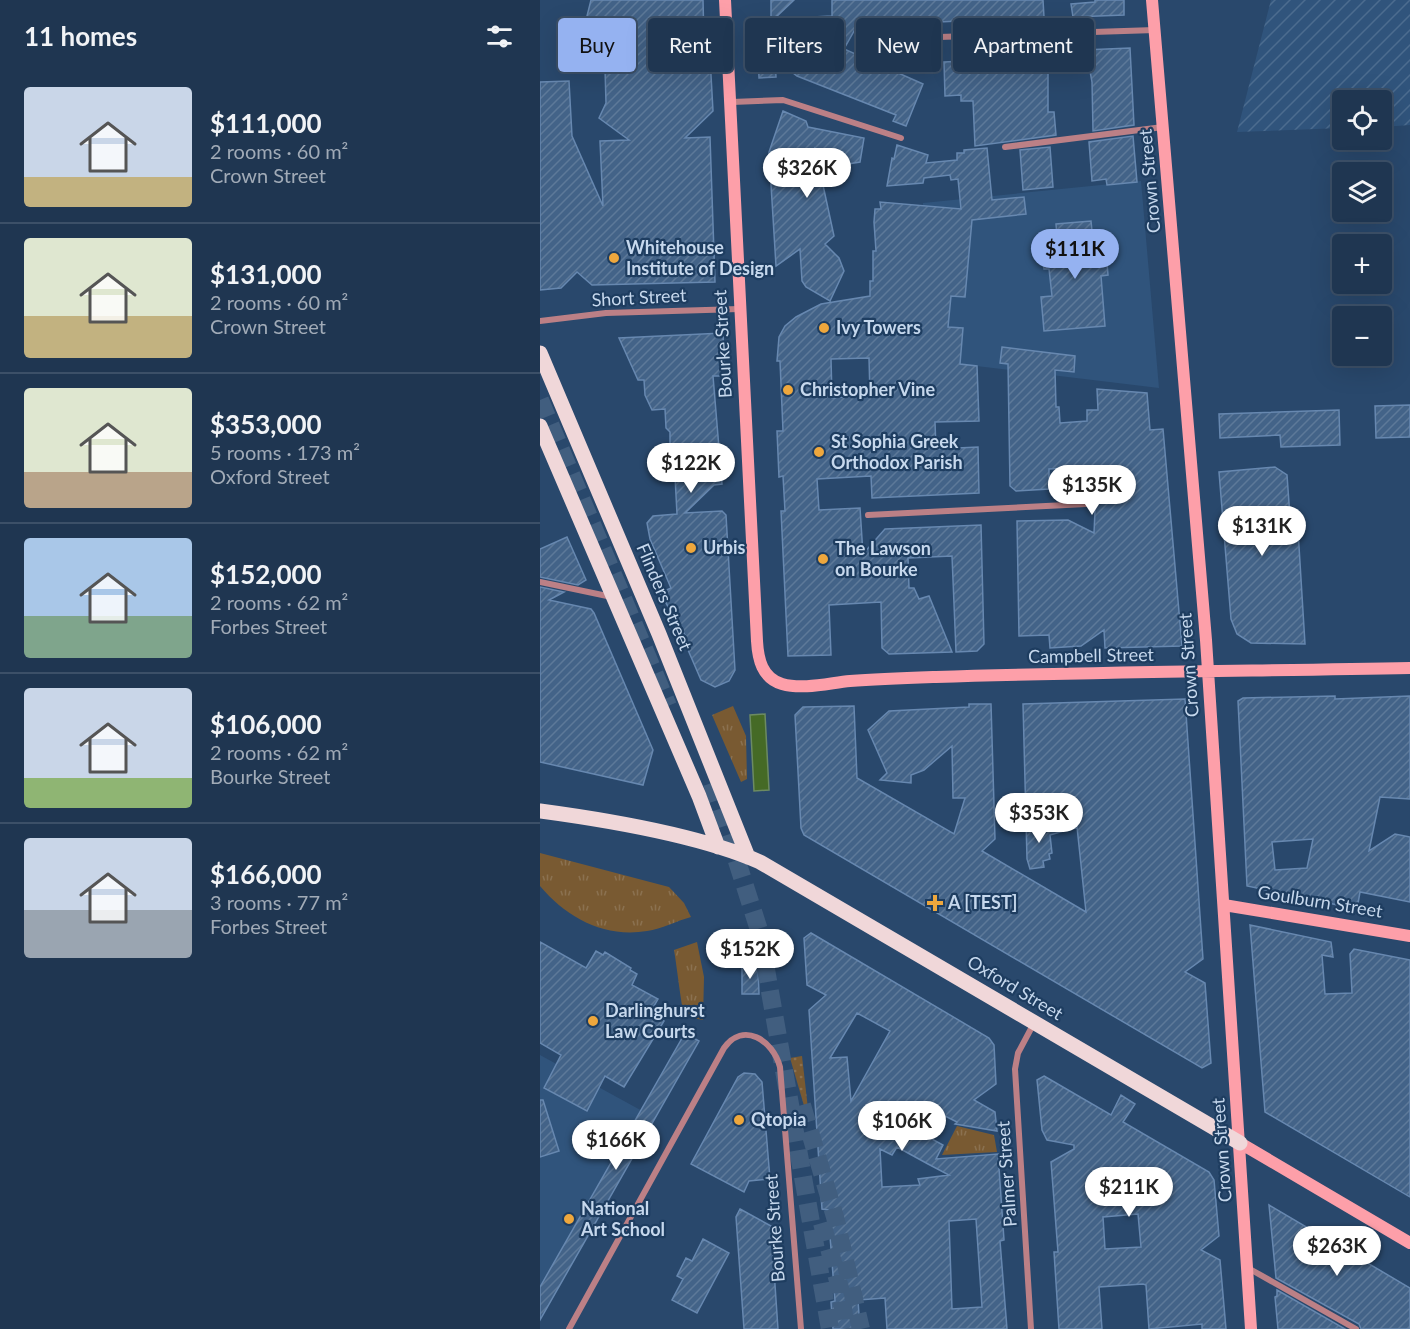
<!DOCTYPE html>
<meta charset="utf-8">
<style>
:root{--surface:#1f3651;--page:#2c415b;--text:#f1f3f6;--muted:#a1abb7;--line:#3c5068;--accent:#95b2f1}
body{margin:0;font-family:Lato,sans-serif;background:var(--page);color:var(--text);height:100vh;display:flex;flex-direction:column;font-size:22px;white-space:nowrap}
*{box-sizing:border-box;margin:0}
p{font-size:20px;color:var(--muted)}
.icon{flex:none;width:33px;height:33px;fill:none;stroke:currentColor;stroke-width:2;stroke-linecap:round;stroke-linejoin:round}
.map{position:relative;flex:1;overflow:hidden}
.sheet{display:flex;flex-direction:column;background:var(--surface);width:540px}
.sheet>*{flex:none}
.guide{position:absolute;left:18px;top:18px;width:570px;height:54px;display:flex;gap:12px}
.buttons{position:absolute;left:792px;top:90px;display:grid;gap:12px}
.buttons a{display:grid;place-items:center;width:60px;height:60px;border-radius:6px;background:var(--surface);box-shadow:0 6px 24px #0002,0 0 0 2px var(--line);font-size:30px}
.price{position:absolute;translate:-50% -51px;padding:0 14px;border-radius:21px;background:#fff;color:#222;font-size:20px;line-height:39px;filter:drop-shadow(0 2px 3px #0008)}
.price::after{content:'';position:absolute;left:50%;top:36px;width:18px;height:14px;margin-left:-9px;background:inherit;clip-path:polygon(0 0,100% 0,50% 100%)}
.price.active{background:var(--accent);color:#111}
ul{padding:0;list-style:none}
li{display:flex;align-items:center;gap:18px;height:150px;padding:0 24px}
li+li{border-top:2px solid var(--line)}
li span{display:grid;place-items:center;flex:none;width:168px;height:120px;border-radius:6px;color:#555}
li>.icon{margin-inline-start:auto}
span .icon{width:72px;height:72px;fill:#fffc;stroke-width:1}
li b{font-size:26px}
h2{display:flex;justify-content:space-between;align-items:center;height:72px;padding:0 24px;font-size:26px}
.chip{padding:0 21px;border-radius:6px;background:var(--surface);box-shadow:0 6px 24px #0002,0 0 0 2px var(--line);font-size:21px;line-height:54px}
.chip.active{background:var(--accent);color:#111}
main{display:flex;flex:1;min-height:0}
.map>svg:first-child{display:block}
.built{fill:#30547c}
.industrial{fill:url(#industrial-furrows)}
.grass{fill:url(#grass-tufts)}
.garden{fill:url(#garden-dots)}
.water{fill:#456a26;stroke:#6c8b62;stroke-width:1.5}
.building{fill:url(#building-hatch);stroke:#6788b0;stroke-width:1.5;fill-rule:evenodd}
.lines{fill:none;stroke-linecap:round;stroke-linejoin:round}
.highway-tunnel{stroke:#415e7f;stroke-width:18;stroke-dasharray:18 9;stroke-linecap:butt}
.street{stroke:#bc8086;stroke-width:6}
.secondary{stroke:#fd9fa9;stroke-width:12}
.primary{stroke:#f0d7d9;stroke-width:15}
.poi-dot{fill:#eea73d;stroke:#1e3d60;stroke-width:2}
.labels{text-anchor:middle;stroke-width:4.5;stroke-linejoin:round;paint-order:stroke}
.street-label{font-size:18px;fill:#c6d8ed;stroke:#1e3d60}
.poi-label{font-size:18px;font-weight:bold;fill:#c6d8ed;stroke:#1e3d60;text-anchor:start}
</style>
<main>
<section class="sheet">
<h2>11 homes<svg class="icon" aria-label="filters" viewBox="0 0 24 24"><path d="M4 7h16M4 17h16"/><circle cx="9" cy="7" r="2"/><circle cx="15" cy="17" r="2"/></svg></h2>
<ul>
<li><span style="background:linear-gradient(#c9d6e8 75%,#c2b280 0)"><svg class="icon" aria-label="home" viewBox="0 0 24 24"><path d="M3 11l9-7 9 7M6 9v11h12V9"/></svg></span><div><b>$111,000</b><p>2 rooms · 60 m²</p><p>Crown Street</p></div></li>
<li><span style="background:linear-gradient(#dfe7d0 65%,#c2b280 0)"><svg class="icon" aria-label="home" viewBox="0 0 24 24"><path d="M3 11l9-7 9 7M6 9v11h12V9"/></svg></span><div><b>$131,000</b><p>2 rooms · 60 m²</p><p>Crown Street</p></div></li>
<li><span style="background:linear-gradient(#dfe7d0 70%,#b9a48a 0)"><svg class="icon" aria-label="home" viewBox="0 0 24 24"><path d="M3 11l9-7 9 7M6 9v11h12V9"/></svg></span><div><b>$353,000</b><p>5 rooms · 173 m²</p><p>Oxford Street</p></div></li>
<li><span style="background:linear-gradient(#a9c7e8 65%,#7fa58c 0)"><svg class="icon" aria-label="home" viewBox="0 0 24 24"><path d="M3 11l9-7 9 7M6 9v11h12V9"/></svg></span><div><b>$152,000</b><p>2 rooms · 62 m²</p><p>Forbes Street</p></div></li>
<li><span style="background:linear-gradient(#c9d6e8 75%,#8fb573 0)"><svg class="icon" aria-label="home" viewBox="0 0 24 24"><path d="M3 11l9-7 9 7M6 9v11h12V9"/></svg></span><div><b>$106,000</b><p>2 rooms · 62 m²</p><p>Bourke Street</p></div></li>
<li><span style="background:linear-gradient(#c9d6e8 60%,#9aa5b1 0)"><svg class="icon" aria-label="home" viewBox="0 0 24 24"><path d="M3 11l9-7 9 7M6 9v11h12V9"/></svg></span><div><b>$166,000</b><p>3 rooms · 77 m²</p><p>Forbes Street</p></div></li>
</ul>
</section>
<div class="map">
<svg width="870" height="1329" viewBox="0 0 870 1329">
<defs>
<pattern id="industrial-furrows" width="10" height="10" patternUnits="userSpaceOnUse" patternTransform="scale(1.5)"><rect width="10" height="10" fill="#30547c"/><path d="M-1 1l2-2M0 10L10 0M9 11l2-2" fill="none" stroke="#4c6c8f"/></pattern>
<pattern id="grass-tufts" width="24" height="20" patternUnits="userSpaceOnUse" patternTransform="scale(1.5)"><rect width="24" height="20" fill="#795a32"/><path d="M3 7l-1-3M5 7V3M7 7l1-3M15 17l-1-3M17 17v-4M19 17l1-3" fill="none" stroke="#8b7150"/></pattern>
<pattern id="garden-dots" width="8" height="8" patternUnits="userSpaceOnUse" patternTransform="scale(1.5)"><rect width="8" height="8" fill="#795a32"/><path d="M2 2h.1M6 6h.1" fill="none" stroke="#8b7150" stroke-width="1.8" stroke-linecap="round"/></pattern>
<pattern id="building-hatch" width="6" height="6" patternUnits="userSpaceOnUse" patternTransform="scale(1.5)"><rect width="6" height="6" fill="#436388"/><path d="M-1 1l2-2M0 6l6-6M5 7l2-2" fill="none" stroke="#5d7999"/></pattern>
</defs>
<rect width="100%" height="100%" fill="#29486c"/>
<!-- built -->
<path class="built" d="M601,181l18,207 -249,-30 13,-155z
M0,1055l115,63 -115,202z"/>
<!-- industrial -->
<path class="industrial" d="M731,0h139v125l-28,2v-27h-40v28l-105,4z"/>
<!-- grass -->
<path class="grass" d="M193,706l13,30 1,43 -6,3 -29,-67z
M0,853l129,34 15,16 7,14c-15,4 -29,12 -44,14 -43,7 -80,-13 -107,-45z
M157,942l7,35 -1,43c-6,-1 -15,-2 -19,-6 -2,-3 -8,-54 -10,-64z
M417,1126l37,9 3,17 -55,3z"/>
<!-- garden -->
<path class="garden" d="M262,1056l6,53h-3l-15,-51z"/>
<!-- water -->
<path class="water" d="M225,714l4,76 -15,1 -4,-76z"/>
<!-- building -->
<path class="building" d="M51,0h112l1,40 5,-1 4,72 -28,27 25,-1 5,145 -123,3 -15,-13 -16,16 -21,2v-208l29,-1 3,55 31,70 -3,-65 29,-1 -30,-22 7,-15 -2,-68 -20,-7z
M231,0h23l-20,19 58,-3v-16h211l1,17 -169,8 -13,-8 -18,32 79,35 -17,42 -13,-5 3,-6 -99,-39 -22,-17 1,18 -17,1 -2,-49 14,-1z
M555,0h29v15l-51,2 -2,-13 24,-2z
M590,48l4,77 -41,6 -1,-49 -2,-11h-6l-1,-21z
M508,57v55h6l2,23 -81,11 -2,-45h-12v-6l-16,1 -1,-34z
M243,111l23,10 2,6 56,11 -4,24 -18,3 -27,-17 19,88 -9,8 14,14 5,13 -14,30 -24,-14 -4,-6 -2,-32 -24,17 -7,-114z
M593,136l4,46 -30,3 -1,-6 -14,2 -3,-39z
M357,145l31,10 -2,8 31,-3v-7h7v-3l23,-2 5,52 32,-3 2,17 -54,6 -7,77 -14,-1 -3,31 15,1 -3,36 17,2 2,55 -44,1 1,27 42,-2 1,46 -107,5 -1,-22 -54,3 2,31 41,-2 3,46 22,-25 96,-4 3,119 -7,7 -21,1 -4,-96 -44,2 1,30h5l5,11 10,-3 23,56 -63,2 -7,-6 -1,-46 -52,3 2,50 -43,1 -7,-145h4l-2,-35 -4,1 -2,-46h6l-3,-70h-3l2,-24 6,-11 11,-9 25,-13 49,-8v-15h3v-30h3l-2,-29 1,-13h6l-1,-7 81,7 -3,-30 -7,1 -1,-5 -26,3 -1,5 -36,3 5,-28 2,1zM329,358l1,37 -38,3 -1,-39z
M510,147l3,40 -30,3 -3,-40z
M551,221l3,30 12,-1 2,25 -7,1 4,50 -61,5 -3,-34 11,-1 -3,-27h-5l-1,-13 6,-1 -1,-4 10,-1 -2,-26z
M183,333l2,43h-12l9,108 -8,1 -29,28 37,-2 4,4 9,155 -6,11 -14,6 -14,-7 -19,-44 3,-1 -25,-42 11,-5 -21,-49 -3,-16 6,-7 24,-2 -3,-57 -4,-4v-21l-4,-4 -1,-19 -13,1 -7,-15 -1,-15h-6l-19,-42z
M462,347l73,9 -1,16 -19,-2 1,37h3l1,16 27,-2v-11h11l-1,-21 50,4 3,37 13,-1 19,217 -77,2 -1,-18 -23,16 -31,2 -1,-13 -30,1 -2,-115 51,-1 26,13 1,-22 -5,-44 -41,2v20l-33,2 -6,-5 -2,-122 -8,-1z
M870,405v32l-34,1 -1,-32z
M799,410l1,35 -59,2 -1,-12 -60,3 -1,-24z
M735,467l12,8 4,56 7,-1 7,114 -54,-1 -14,-9 -6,-15 -12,-147z
M27,537l19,43 -8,5 -38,-8v-28z
M0,587l24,5 -15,8 42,9 3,4 59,137 -10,35 -103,-23z
M795,696v3l75,-3v103l-30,-2 -11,54 26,-17 15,3v65l-50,-10 -3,17 -110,-23 -9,-185 5,-3zM773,839l-6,29 -32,2 -3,-28z
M645,699l18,260 -18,13 20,11 6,80 -9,5 -398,-233 -3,-7 -6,-113 8,-8 51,-1 3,72 97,56 11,-36h-12l-1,-52 -28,24 -13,5v8l-31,-3 7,-7 -19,-43 21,-19 80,-4v-3h22l4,135 -13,12 104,61 -9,-85 -27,8 2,18 -3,1 1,5 -7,2 1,6 -14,2 -3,-10 -4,-155z
M710,925l81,17 2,15 -11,-2 3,39 27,-1 -2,-39 4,-5 56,11v237l-145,-85z
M271,933l178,105 5,7 2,39 -22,16 21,12 2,19 -42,-7 2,-2 -32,-16 -7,12 -35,-6 60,33 -7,14 62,-5 6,86 -4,1 7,88h-120l-2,-31 -27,2 2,29h-27l-2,-27 4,-1 -7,-91 -6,-1 -13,-199 17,-15 -19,-10 -3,-47zM317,1013l33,18 -39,70 -4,-44 -17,1zM357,1147l31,17 21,11 -31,4 2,6 -38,2 -2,-38 12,6zM436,1219l6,88 -30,2 -3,-88z
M0,942l46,26 10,-17 7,4 2,-3 26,16 -1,2 7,4 -5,11 26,14 -8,14 14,8 -40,66 -19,-11 -18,35 -43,-23 17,-33 -21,-12z
M218,966l1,28h-17v-27z
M145,1033l14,8 -159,279v-33z
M204,1073l11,1 7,8 8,97 -21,2 -5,11 -53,-28 47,-87z
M504,1076l67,39 10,-20 14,9 -12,18 86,50 5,8 5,56 -18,14 19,10 6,69h-24v-5l-53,5 -3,-44 -3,-1 -44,3 3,42h-43l-5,-77h4l-7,-90 23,-13v-4l-27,-5 -5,-10 -5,-50zM598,1214l3,33 -36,2 -2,-32z
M0,1100h3l16,51 -19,6z
M729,1205l141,83v41h-49l-2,-5 -83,-46z
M200,1209l31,17 7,103h-34l-8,-112z
M163,1239l26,14 -32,60 -25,-13 11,-21 -6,-3 9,-18 6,3z
M737,1290l68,39h-67l-3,-32 2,-1z"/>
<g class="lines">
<!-- highway-tunnel -->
<path class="highway-tunnel" d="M0,400l128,306
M172,783l47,147 71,399
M262,1105l33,112 26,112
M282,1223l18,65 6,41"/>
<!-- street -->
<path class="street" d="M399,37l216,-7
M192,102l51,-2 118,38
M465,147l158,-20
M0,321l66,-8 133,-4
M328,515l218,-11
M0,582l72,15
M708,1268l108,61
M29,1329l155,-281c19,-27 49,-8 56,19l21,262
M491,1329l-16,-260 3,-16 16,-30"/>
<!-- secondary -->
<path class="secondary" d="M185,0l32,641c1,18 5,37 25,43 21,6 47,-1 68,-3 29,-2 58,-3 86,-4 158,-5 316,-6 474,-9
M612,0l54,640 45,689
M684,905l186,31
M700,1143l170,100"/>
<!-- primary -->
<path class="primary" d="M0,353l119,281 89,223
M0,426l159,370 19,51
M0,811c67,9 159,24 220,51l480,281"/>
</g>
<!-- markers -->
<g class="poi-dot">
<circle cx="74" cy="258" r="6"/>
<circle cx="284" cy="328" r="6"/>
<circle cx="248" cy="390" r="6"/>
<circle cx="279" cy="452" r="6"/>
<circle cx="151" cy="548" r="6"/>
<circle cx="283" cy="559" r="6"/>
<path d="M392 894h6v6h6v6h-6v6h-6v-6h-6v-6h6z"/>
<circle cx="53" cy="1021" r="6"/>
<circle cx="199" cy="1120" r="6"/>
<circle cx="29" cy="1219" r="6"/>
</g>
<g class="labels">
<!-- street labels -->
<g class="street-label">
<text transform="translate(610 181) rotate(-95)" y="6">Crown Street</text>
<text transform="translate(99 298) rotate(-3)" y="6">Short Street</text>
<text transform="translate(183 344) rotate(-93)" y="6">Bourke Street</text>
<text transform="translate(124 597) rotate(67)" y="6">Flinders Street</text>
<text transform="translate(551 656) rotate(-1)" y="6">Campbell Street</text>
<text transform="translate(649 665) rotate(-94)" y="6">Crown Street</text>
<text transform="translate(780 902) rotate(9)" y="6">Goulburn Street</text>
<text transform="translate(475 988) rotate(31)" y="6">Oxford Street</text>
<text transform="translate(682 1150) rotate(-94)" y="6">Crown Street</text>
<text transform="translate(467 1174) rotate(-94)" y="6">Palmer Street</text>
<text transform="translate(235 1228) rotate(-94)" y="6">Bourke Street</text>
</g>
<!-- poi labels -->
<g class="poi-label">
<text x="86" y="254">Whitehouse<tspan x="86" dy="21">Institute of Design</tspan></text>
<text x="296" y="334">Ivy Towers</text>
<text x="260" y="396">Christopher Vine</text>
<text x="291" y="448">St Sophia Greek<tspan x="291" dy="21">Orthodox Parish</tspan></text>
<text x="163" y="554">Urbis</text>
<text x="295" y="555">The Lawson<tspan x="295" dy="21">on Bourke</tspan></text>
<text x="408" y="909">A [TEST]</text>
<text x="65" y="1017">Darlinghurst<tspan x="65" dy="21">Law Courts</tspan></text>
<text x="211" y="1126">Qtopia</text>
<text x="41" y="1215">National<tspan x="41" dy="21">Art School</tspan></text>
</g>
</g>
</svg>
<div class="buttons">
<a><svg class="icon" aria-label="locate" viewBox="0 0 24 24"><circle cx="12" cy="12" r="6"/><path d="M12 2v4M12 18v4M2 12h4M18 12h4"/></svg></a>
<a><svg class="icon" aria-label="layers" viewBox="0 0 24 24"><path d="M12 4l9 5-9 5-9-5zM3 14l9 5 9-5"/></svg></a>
<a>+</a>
<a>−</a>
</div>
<b class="price" style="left:267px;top:199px">$326K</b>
<b class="price active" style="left:535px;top:280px">$111K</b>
<b class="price" style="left:151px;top:494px">$122K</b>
<b class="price" style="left:552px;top:516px">$135K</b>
<b class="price" style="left:722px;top:557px">$131K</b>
<b class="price" style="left:499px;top:844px">$353K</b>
<b class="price" style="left:210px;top:980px">$152K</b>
<b class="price" style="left:362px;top:1152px">$106K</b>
<b class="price" style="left:76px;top:1171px">$166K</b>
<b class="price" style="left:589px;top:1218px">$211K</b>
<b class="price" style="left:797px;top:1277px">$263K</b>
<div class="guide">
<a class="chip active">Buy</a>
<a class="chip">Rent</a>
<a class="chip">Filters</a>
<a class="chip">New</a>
<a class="chip">Apartment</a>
</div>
</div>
</main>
